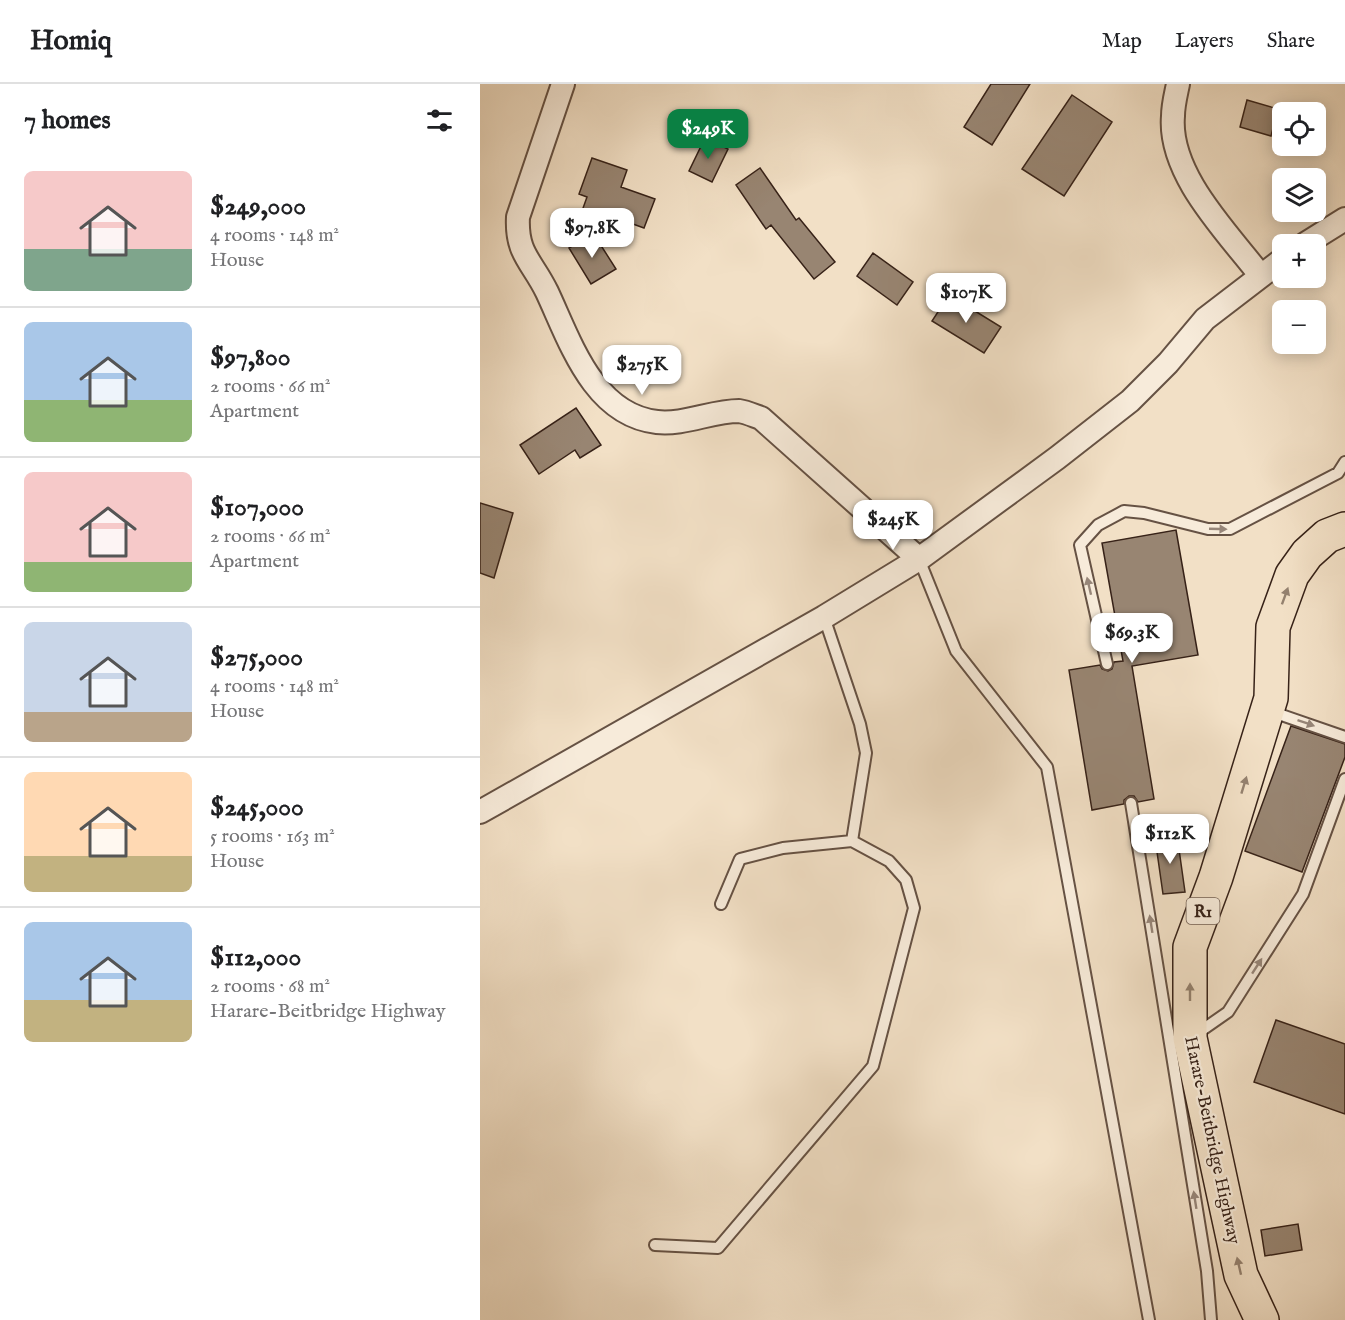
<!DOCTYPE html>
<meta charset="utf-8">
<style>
:root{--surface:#fff;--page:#f2f2f2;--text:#202124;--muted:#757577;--line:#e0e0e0;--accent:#0b8043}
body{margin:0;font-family:"IM FELL English",serif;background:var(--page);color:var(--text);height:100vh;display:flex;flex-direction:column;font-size:22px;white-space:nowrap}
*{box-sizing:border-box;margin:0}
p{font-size:20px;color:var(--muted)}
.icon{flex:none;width:33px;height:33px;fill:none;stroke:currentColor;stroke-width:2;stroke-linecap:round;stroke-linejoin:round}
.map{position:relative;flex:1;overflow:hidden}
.details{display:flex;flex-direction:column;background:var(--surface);width:480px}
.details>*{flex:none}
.tools{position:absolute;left:792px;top:18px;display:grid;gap:12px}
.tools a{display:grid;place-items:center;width:54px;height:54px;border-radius:9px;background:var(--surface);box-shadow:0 3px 15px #0003;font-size:30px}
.price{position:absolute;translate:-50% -51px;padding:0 14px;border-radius:12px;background:#fff;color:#222;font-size:20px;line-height:39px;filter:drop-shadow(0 2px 3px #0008)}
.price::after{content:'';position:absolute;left:50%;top:36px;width:18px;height:14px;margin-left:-9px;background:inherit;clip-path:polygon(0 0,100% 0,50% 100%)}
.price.active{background:var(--accent);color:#fff}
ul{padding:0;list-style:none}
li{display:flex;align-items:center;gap:18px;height:150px;padding:0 24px}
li+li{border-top:2px solid var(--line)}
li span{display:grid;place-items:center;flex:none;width:168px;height:120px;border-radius:9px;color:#555}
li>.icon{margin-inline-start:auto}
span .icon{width:72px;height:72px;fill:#fffc;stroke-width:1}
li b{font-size:26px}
h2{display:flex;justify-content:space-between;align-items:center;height:72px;padding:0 24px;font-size:26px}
header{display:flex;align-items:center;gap:36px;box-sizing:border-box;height:84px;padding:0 30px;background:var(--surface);border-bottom:2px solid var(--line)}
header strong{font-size:28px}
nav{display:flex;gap:33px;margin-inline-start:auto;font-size:21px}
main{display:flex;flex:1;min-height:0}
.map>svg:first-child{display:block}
.building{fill:#988572;stroke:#372218;stroke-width:1.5}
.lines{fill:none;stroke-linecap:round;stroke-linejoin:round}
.service-casing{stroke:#665244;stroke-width:14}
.minor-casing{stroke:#665244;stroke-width:26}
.trunk-casing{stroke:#372218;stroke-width:36}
.service{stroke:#f7ebda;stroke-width:10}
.minor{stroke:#f7ebda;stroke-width:22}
.trunk{stroke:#f2e0c6;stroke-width:33}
.oneway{fill:#978679}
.oneway2{fill:#94816f}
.labels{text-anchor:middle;stroke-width:4.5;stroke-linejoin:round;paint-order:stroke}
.shield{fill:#f7ebda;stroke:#715e52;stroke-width:1.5}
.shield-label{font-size:16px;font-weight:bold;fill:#372218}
.street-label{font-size:18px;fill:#372218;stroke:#f7ebda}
</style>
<header>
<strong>Homiq</strong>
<nav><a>Map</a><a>Layers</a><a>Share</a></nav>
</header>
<main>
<section class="details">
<h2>7 homes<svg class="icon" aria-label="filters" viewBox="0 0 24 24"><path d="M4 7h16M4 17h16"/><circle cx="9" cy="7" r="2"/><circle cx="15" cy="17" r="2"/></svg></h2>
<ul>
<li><span style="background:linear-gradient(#f6c9c9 65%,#7fa58c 0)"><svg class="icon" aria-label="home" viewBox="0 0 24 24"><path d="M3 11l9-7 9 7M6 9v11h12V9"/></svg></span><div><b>$249,000</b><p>4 rooms · 148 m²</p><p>House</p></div></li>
<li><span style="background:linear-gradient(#a9c7e8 65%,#8fb573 0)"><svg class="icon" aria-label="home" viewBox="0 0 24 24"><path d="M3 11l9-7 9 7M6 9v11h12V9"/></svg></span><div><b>$97,800</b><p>2 rooms · 66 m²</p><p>Apartment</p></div></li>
<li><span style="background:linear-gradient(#f6c9c9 75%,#8fb573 0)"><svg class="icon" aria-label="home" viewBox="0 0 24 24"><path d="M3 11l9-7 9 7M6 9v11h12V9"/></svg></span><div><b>$107,000</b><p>2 rooms · 66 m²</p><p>Apartment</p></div></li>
<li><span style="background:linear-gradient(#c9d6e8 75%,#b9a48a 0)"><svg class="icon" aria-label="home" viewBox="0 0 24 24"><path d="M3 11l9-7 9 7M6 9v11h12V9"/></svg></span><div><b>$275,000</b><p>4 rooms · 148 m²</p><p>House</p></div></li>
<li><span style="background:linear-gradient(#ffd9b3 70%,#c2b280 0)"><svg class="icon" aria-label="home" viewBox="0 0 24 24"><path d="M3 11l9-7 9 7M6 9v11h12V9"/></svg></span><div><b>$245,000</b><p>5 rooms · 163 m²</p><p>House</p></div></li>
<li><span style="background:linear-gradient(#a9c7e8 65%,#c2b280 0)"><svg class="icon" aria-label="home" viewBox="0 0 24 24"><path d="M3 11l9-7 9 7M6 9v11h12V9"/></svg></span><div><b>$112,000</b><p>2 rooms · 68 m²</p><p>Harare-Beitbridge Highway</p></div></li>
</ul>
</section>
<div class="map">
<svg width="865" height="1236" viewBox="0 0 865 1236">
<rect width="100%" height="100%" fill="#f2e0c6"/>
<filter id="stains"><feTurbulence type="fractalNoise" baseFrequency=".00333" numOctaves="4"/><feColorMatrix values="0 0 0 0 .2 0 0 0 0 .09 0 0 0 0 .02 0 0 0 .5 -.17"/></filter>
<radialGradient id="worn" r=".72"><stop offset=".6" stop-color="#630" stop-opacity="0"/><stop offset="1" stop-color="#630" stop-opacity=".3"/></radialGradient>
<!-- building -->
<path class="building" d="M511,0h39l-38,61 -28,-18z
M592,11l40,27 -48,74 -42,-27z
M767,16l31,9 -7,27 -31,-9z
M225,54l23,11 -16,33 -23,-11z
M112,74l35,12 -6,17 34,12 -11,29 -36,-13 -1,5 -25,-9 5,-14 -8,-3z
M280,84l36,52 3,-2 36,44 -21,17 -43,-54 -5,4 -30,-44z
M113,149l23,36 -25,15 -22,-36z
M393,169l40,29 -16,23 -40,-29z
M469,211l52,32 -17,26 -52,-32z
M96,324l25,37 -21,13 -5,-8 -36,24 -19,-29z
M0,419l33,10 -19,65 -14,-5z
M696,446l22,125 -66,11 22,133 -16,3 -4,-6h-5l-5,4v4l-32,6 -23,-140 31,-5 2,4 6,2 4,-2 2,-7 9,-1 -21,-118z
M811,642l54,18v13l-43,115 -57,-21z
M697,751l8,57 -22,2 -8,-56z
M796,936l69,24v70l-91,-32z
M818,1140l4,26 -37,6 -4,-26z"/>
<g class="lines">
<defs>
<path id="service" d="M439,475l37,92 91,116 102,553
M344,533l36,107 6,29 -14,88
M627,580l-27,-119 18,-20 26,-14 20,2 64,16h22l108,-56 7,-11
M790,627l75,26
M651,719l76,468 4,49
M715,951l33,-23 75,-118 42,-115
M175,1161l63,3 155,-182 41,-158 -8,-28 -17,-19 -37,-20 -69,7 -43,11 -19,45"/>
<path id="minor" d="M83,0l-45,133c-2,37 14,44 29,75 23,49 46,123 110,130 27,3 55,-11 82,-11 7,1 16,5 22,7l158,141
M698,0c-2,10 -5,21 -5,32 -5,58 54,116 87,159
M825,160l40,-25
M0,728l344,-195 95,-58 138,-101 73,-57 38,-38 37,-44 77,-59"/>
<path id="trunk" d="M782,1236l-21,-45 -51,-237v-91l26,-70 55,-179 2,-71 19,-52 15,-21 20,-18 18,-7"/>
</defs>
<!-- service casing -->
<use href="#service" class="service-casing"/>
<!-- minor casing -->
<use href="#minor" class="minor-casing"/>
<!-- trunk casing -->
<use href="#trunk" class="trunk-casing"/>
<!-- service -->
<use href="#service" class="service"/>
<!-- minor -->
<use href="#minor" class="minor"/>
<!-- trunk -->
<use href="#trunk" class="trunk"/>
</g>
<!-- one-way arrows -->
<defs><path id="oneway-solid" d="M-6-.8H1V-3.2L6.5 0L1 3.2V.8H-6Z" transform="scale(1.5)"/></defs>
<g class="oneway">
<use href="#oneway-solid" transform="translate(738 445) rotate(2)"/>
<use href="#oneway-solid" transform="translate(609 502) rotate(-103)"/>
<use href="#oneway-solid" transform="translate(826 639) rotate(19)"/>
<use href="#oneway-solid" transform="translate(671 840) rotate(-99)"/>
<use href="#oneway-solid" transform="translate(777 882) rotate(-57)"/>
<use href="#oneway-solid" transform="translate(715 1116) rotate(-99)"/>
</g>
<g class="oneway2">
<use href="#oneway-solid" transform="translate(805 512) rotate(-70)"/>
<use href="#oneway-solid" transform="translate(764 701) rotate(-73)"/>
<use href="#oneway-solid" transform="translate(710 908) rotate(-90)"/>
<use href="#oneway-solid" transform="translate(759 1182) rotate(-103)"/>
</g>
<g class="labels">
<!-- shield labels -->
<rect class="shield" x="706.5" y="814" width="33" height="26" rx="4.5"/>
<g class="shield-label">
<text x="723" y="833">R1</text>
</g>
<!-- street labels -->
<g class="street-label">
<text transform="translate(733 1056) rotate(78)" y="6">Harare-Beitbridge Highway</text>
</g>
</g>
<rect width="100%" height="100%" filter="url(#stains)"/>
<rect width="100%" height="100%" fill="url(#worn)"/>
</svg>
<div class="tools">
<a><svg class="icon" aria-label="locate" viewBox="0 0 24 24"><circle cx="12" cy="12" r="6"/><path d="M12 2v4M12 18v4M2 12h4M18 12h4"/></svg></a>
<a><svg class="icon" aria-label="layers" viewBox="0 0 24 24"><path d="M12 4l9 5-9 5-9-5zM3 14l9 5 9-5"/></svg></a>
<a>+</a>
<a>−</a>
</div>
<b class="price active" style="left:228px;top:76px">$249K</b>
<b class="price" style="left:112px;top:175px">$97.8K</b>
<b class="price" style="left:486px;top:240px">$107K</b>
<b class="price" style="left:162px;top:312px">$275K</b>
<b class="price" style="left:413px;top:467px">$245K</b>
<b class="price" style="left:652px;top:580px">$69.3K</b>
<b class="price" style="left:690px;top:781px">$112K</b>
</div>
</main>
